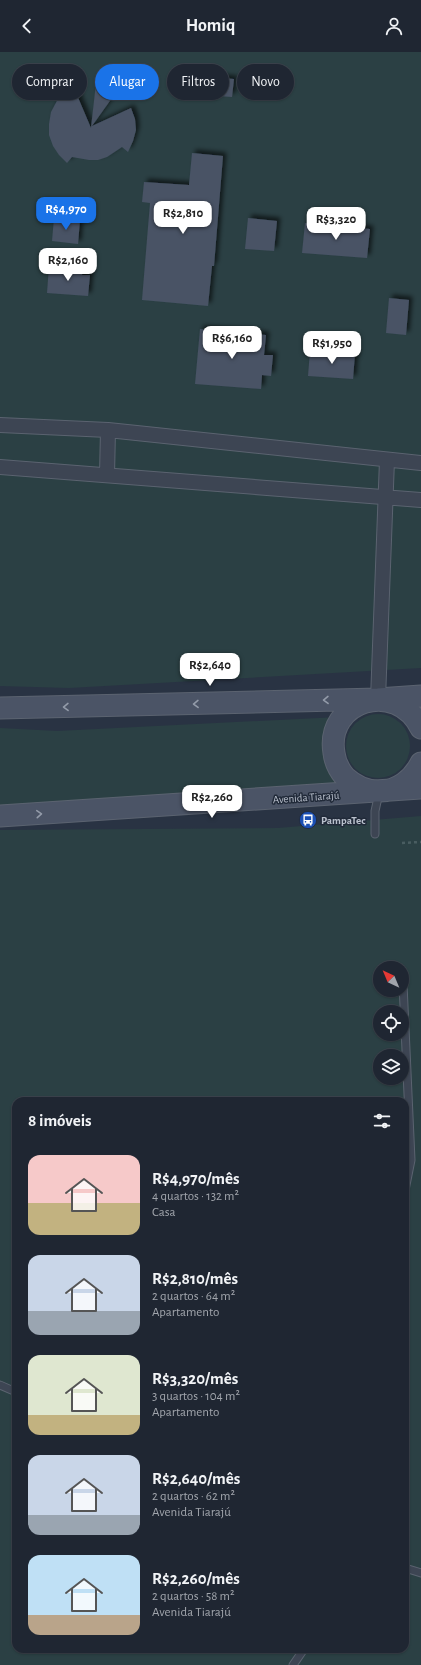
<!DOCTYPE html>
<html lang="pt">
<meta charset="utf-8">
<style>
:root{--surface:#1f2632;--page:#272e3a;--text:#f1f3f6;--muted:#a1a5ac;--line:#3c434d;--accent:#1a73e8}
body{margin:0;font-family:"Alegreya Sans",sans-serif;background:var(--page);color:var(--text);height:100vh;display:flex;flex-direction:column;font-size:15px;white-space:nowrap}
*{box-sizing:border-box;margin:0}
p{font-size:13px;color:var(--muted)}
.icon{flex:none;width:22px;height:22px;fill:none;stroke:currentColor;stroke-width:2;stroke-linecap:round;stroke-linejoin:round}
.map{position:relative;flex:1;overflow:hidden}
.sheet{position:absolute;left:12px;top:1045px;width:397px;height:556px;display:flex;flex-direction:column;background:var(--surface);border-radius:12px;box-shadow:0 1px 3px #0004,0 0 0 1px var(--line)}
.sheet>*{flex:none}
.top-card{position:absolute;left:12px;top:12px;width:397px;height:36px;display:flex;gap:8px}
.needle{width:26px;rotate:316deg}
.buttons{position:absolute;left:373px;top:909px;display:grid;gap:8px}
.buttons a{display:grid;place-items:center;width:36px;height:36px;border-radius:50%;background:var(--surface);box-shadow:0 1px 3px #0004,0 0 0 1px var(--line);font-size:20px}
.price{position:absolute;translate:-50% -34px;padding:0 9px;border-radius:8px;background:#fff;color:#222;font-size:13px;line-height:26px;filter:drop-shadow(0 1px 2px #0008)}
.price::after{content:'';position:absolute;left:50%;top:24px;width:12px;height:9px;margin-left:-6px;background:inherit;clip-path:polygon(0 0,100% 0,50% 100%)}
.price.on{background:var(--accent);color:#fff}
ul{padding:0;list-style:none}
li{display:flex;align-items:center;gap:12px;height:100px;padding:0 16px}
li span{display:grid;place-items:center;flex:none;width:112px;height:80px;border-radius:12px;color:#555}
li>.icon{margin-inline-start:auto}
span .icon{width:48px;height:48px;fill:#fffc;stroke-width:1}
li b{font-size:17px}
h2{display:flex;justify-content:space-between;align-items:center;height:48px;padding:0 16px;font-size:17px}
.tag{padding:0 14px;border-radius:18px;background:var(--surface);box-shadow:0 1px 3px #0004,0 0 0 1px var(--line);font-size:14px;line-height:36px}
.tag.on{background:var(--accent);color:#fff}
header{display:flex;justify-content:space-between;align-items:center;height:52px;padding:0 16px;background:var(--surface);font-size:18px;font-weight:700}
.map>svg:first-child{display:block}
.green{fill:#2b4044;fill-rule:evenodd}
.building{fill:#485365;filter:url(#shadow)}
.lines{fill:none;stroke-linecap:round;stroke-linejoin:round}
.service-casing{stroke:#5b6370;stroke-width:9}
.minor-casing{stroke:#5b6370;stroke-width:16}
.secondary-casing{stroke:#5b6370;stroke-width:23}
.path{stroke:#495d61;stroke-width:2.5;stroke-dasharray:3 3;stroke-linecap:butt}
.service{stroke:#3d4553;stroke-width:7}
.minor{stroke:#3d4553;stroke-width:14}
.secondary{stroke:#4b5466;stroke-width:21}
.oneway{stroke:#939ba9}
.labels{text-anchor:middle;stroke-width:3;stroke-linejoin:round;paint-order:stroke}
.street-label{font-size:11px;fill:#bac1cd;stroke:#212a39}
.poi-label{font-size:11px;font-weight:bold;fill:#bac1cd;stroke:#212a39;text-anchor:start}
</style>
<header><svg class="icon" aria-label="back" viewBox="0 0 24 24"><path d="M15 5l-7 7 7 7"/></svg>Homiq<svg class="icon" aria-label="person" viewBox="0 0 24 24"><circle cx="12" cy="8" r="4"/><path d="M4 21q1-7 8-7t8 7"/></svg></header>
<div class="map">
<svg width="421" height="1613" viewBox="0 0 421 1613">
<defs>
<filter id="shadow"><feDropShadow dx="3.5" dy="-3.5" stdDeviation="2" flood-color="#0009"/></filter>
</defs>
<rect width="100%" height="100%" fill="#293343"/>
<!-- green -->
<path class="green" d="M0,0h421v616l-352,20 -69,-2z
M346 694a32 32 0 1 1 64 0a32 32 0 1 1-64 0Z
M339,665l6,72 -345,20v-81l57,3z
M421,764v849h-421v-835l278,-2zM380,916h22v22h-22zM380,960h22v22h-22zM380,1004h22v22h-22zM16,1049h389v548h-389z"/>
<!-- building -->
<path class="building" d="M206,25l28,2 -2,18 -28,-2z
M96,31l11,3 10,5 -25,35 39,-18 4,11 1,11 -3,11 -5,11 -6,-5 -15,10 -9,3h-9l-17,-3 -5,6 -8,-8 -6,-9 -4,-11v-11l2,-12 8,-15 15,-9 17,40z
M192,101l31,3 -9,110h-2l-4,40 -66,-6 8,-97 -8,-1 2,-20 45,3z
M54,166l26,2 -2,24 -26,-3z
M248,166l29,3 -3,30 -29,-2z
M305,171l65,6 -3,29 -65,-5z
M49,214l34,3 -1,6h8l-2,21 -41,-3z
M389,246l20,2 -3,35 -20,-2z
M200,277l66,6 -2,20h9l-2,21 -9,-1 -1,14 -66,-5z
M310,299l45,3 -2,25 -45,-3z"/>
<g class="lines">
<defs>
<path id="service" d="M375,782v-23l4,-18
M403,932l8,176 -6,30
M0,1333l16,7
M405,1516l16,5
M293,1613l11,-16"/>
<path id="minor" d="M0,373l108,5 313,33
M0,415l421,33
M107,423l1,-45
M378,647l9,-239"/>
<path id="secondary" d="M0,656l378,-9 43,-3
M421,676c-25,-50 -96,-27 -87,25 1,9 5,17 11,24 10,9 20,14 33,14 19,1 35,-12 43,-28
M0,764l421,-28"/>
</defs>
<!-- service casing -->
<use href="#service" class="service-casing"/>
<!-- minor casing -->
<use href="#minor" class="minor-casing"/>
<!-- secondary casing -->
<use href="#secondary" class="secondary-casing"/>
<!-- path -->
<path class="path" d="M402,791l19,-1"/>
<!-- service -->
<use href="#service" class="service"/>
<!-- minor -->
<use href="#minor" class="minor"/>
<!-- secondary -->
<use href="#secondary" class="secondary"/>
</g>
<!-- one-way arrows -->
<defs><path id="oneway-chevron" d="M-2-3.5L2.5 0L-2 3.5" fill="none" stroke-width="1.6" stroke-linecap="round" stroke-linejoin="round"/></defs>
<g class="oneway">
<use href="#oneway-chevron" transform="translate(326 648) rotate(179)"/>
<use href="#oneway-chevron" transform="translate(196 652) rotate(179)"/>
<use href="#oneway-chevron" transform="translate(66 655) rotate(179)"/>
<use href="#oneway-chevron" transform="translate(39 762) rotate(-4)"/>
</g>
<!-- icons -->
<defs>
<symbol id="bus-disc" viewBox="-11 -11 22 22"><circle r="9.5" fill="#1a4fb4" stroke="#212a39"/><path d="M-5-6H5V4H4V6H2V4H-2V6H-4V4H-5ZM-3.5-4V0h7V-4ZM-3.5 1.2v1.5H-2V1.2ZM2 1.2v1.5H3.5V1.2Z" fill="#fff"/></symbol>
</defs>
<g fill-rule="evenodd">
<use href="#bus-disc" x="298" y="758" width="20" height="20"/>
</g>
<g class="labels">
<!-- street labels -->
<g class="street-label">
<text transform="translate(306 745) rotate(-4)" y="4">Avenida Tiarajú</text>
</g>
<!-- poi labels -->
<g class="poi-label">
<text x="321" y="772">PampaTec</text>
</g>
</g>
</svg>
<div class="buttons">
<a><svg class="needle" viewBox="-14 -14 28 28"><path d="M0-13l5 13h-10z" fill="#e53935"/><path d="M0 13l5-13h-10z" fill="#a1a5ac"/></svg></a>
<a><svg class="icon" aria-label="locate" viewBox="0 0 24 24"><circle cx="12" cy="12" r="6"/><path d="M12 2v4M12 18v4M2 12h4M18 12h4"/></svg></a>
<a><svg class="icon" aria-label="layers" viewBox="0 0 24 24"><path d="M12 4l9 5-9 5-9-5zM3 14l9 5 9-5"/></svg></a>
</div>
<b class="price on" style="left:66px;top:179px">R$4,970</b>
<b class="price" style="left:183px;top:183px">R$2,810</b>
<b class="price" style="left:336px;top:189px">R$3,320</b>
<b class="price" style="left:68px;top:230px">R$2,160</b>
<b class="price" style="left:232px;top:308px">R$6,160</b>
<b class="price" style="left:332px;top:313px">R$1,950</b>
<b class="price" style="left:210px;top:635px">R$2,640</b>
<b class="price" style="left:212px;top:767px">R$2,260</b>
<div class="top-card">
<a class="tag">Comprar</a>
<a class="tag on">Alugar</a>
<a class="tag">Filtros</a>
<a class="tag">Novo</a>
</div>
<section class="sheet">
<h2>8 imóveis<svg class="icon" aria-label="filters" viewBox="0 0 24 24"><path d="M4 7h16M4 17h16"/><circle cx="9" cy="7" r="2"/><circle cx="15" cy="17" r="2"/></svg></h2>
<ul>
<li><span style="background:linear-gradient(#f6c9c9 60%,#c2b280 0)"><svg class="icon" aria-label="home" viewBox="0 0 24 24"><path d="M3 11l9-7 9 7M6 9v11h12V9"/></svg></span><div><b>R$4,970/mês</b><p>4 quartos · 132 m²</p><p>Casa</p></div></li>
<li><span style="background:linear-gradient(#c9d6e8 70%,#9aa5b1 0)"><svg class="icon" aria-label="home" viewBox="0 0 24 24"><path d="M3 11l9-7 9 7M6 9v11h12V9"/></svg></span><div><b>R$2,810/mês</b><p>2 quartos · 64 m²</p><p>Apartamento</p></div></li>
<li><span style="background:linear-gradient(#dfe7d0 75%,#c2b280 0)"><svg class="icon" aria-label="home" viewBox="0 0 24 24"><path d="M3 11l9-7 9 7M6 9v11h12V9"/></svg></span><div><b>R$3,320/mês</b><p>3 quartos · 104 m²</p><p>Apartamento</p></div></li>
<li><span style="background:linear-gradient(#c9d6e8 75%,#9aa5b1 0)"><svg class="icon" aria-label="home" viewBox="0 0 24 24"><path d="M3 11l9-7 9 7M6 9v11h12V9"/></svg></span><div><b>R$2,640/mês</b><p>2 quartos · 62 m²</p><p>Avenida Tiarajú</p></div></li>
<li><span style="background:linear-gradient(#bfe0f5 75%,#b9a48a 0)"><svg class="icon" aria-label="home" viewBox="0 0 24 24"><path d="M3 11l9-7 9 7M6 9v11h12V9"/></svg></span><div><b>R$2,260/mês</b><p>2 quartos · 58 m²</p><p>Avenida Tiarajú</p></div></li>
</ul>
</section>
</div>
